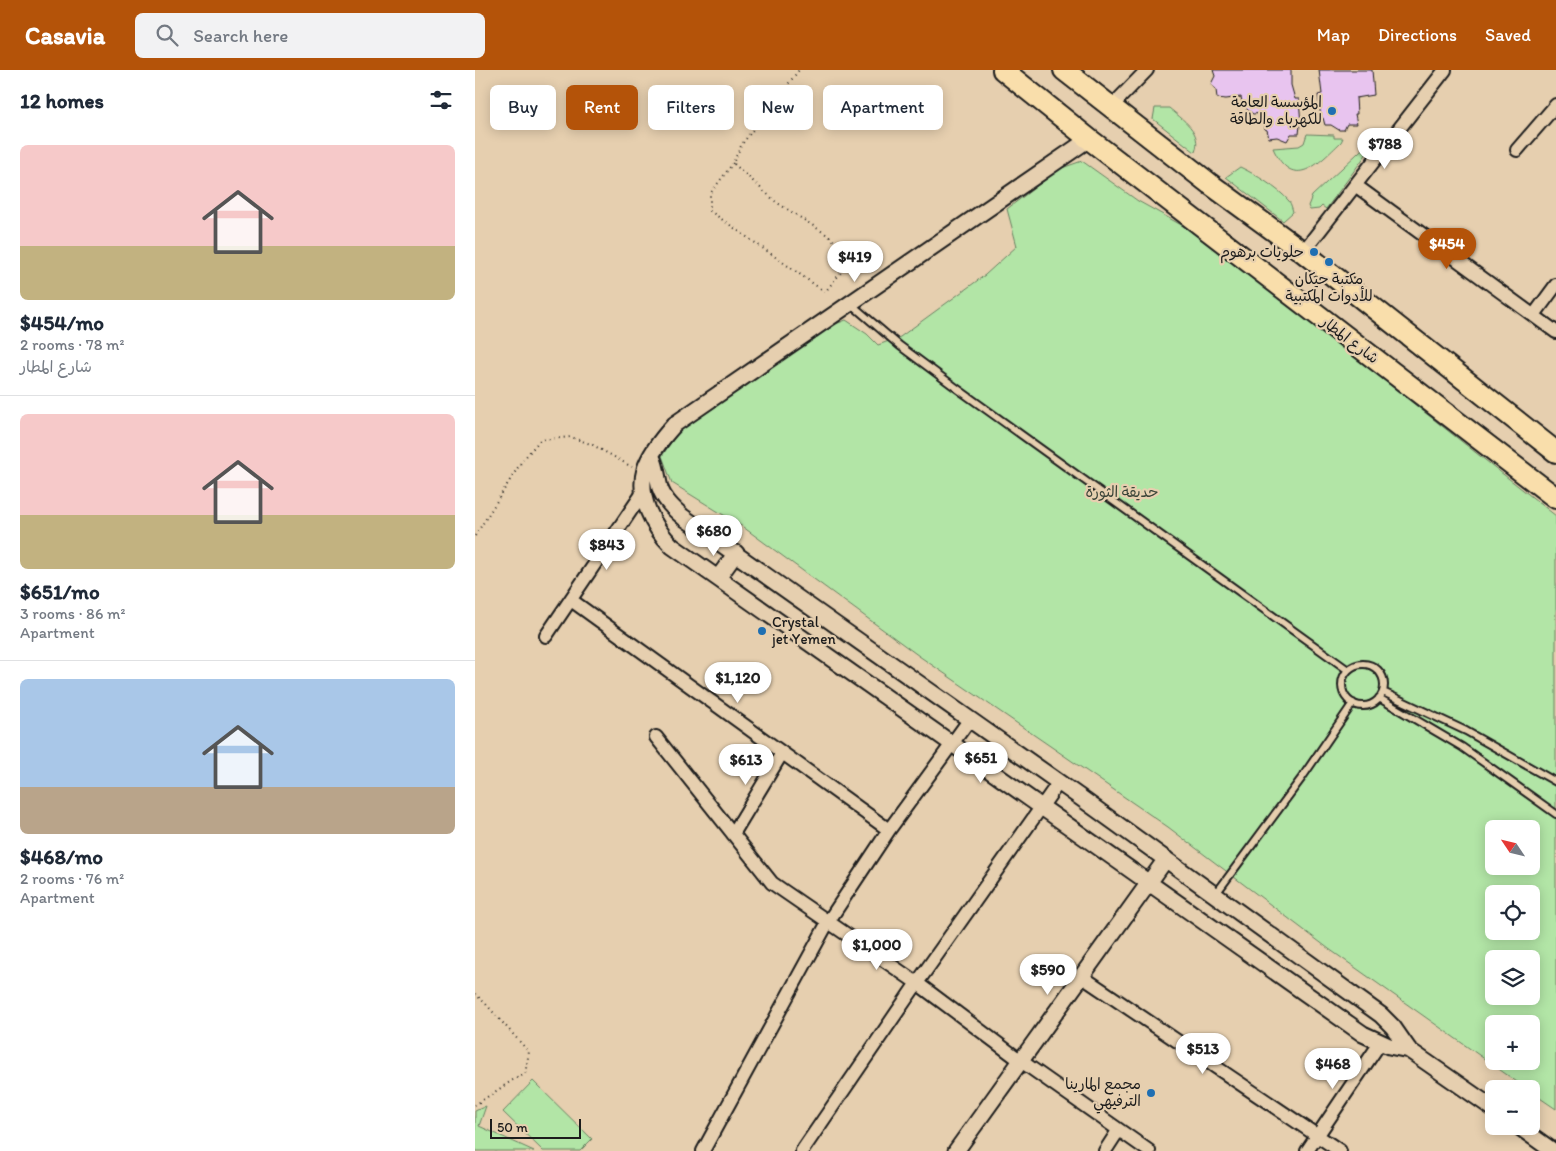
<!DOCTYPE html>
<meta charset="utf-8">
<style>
:root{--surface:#fff;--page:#f2f2f3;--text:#1f2937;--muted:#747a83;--line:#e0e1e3;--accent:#b45309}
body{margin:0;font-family:Itim,"Playpen Sans Arabic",sans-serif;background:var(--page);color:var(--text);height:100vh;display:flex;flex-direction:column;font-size:19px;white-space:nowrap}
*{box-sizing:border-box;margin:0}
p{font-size:16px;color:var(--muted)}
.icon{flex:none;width:28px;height:28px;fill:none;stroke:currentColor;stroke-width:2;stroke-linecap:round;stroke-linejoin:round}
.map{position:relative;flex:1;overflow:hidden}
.drawer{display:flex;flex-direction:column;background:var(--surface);width:475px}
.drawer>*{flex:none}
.guide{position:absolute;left:15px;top:15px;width:475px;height:45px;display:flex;gap:10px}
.needle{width:32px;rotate:305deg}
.buttons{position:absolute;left:1010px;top:750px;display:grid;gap:10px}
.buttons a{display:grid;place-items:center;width:55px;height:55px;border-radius:8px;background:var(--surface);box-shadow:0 2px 12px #0003;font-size:25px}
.scale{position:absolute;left:15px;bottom:12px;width:91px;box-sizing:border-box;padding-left:5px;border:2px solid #1c1c1c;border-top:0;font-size:14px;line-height:18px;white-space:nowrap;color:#1c1c1c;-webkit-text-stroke:4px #e6cfaf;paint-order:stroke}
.price{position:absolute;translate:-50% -42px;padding:0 11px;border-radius:18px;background:#fff;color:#222;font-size:16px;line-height:32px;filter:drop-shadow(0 1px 2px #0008)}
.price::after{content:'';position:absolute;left:50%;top:30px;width:15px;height:11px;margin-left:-8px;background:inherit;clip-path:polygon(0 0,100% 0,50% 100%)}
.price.selected{background:var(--accent);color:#fff}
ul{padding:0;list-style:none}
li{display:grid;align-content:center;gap:10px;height:265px;padding:0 20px}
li+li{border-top:1px solid var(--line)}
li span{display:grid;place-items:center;height:155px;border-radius:8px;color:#555}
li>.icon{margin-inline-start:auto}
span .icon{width:90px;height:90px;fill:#fffc;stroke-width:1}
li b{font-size:21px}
h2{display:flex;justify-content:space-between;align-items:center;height:60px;padding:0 20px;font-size:21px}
.pill{padding:0 18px;border-radius:8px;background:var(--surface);box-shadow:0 2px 12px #0003;font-size:18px;line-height:45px}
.pill.selected{background:var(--accent);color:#fff}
header{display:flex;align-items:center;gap:30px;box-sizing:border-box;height:70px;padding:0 25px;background:var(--accent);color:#fff}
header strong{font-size:24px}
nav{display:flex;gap:28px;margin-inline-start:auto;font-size:18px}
.search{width:350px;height:45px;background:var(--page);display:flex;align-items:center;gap:12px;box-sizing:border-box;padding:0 18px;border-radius:8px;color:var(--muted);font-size:19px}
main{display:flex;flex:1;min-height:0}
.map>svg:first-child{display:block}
.green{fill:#b2e5a6;stroke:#678061;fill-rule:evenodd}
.building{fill:#e8c4ef;stroke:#1c1c1c}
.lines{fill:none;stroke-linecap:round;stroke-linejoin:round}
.service-casing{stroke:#1c1c1c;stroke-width:10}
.minor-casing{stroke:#1c1c1c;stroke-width:16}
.tertiary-casing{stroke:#1c1c1c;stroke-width:19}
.primary-casing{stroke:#1c1c1c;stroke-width:24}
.path{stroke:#1c1c1c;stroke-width:2;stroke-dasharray:1 4;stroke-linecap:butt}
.service{stroke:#e6cfaf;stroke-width:6}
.minor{stroke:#e6cfaf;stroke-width:12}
.tertiary{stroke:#e6cfaf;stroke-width:15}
.primary{stroke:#f9deab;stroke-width:20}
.poi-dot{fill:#1f6fb2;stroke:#e6cfaf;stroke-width:2}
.labels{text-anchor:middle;stroke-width:4.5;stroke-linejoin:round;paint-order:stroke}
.poi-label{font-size:15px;fill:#1c1c1c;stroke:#e6cfaf;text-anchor:end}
.street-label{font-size:15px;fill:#1c1c1c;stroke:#e6cfaf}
.park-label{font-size:15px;fill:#3a4438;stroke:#e6cfaf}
</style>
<header>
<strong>Casavia</strong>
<div class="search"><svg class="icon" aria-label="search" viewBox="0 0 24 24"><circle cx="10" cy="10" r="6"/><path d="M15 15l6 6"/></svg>Search here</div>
<nav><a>Map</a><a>Directions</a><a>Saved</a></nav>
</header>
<main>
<section class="drawer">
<h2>12 homes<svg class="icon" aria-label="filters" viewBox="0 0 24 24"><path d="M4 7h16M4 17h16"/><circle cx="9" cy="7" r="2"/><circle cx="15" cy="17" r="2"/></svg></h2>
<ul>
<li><span style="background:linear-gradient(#f6c9c9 65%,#c2b280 0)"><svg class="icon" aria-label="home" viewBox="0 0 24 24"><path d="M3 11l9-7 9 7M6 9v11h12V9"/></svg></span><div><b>$454/mo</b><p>2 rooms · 78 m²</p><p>شارع المطار</p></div></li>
<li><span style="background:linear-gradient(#f6c9c9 65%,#c2b280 0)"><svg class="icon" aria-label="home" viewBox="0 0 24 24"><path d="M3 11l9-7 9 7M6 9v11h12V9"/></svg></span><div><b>$651/mo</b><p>3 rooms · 86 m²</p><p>Apartment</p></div></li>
<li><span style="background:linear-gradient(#a9c7e8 70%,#b9a48a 0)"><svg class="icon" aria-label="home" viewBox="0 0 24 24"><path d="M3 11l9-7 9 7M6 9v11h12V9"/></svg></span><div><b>$468/mo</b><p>2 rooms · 76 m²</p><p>Apartment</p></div></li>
</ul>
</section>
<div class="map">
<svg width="1081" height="1081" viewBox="0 0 1081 1081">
<rect width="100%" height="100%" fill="#e6cfaf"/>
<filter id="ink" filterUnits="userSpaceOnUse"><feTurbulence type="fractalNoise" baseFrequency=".02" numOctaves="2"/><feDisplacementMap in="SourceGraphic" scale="10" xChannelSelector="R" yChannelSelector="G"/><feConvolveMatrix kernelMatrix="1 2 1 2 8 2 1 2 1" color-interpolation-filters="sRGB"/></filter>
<g filter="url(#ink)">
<!-- green -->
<path class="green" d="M680,38h14c13,11 34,24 26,44l-42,-33z
M832,64l27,1v3h9l-2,4c-22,21 -48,51 -68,6l26,-2 5,-3z
M898,69l3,2 -50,68 -4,-3 -3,3 -9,1 -2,-4 4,-10z
M607,91l56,40 47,26 138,105 233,184v593l-25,-17v-3h-4l-198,-140 -161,-122 -249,-171 -176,-129 -71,-44 -10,-27 16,-24 150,-105 18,-7 21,14 11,11 22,-8 85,-62 32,-29 -10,-37 52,-40zM1019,759h37v37h-37zM1019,824h37v37h-37zM1019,889h37v37h-37zM1019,954h37v37h-37z
M765,97c15,7 38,21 49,34 2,3 3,7 4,11l-10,9 -57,-44z
M58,1011l59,58 -12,12h-37l-40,-39z
M11,1036l-7,20 55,25h-59v-40z"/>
<!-- building -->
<path class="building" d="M738,0h78v15l4,14h4l2,25 -1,1 -1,9h-8l-4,7 -10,-4 -8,1 -2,-8 -2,-1 -2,-16 -10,1 -10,-8 -2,-9 -15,2 -9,-1 -1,-8 -5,-6 4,-8z
M844,0h53l2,25 -18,3 1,16h-2l2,10h-10l-3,6h-5l-8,-5h-6l-2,-7h-2l-3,-23 4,-1z"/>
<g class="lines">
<defs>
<path id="service" d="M376,234l49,42 55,41 393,283
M867 615a21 21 0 1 1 42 0a21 21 0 1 1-42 0Z
M908,622l83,39 90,51
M904,628l83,49 94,67
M740,825l86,-116 52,-76"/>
<path id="minor" d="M636,37l36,-37
M1042,80l39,-45
M880,115l201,147
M828,182l142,-182
M1059,245l22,-30
M96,530l318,230
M71,566l98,-145
M181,667l116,146 145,100 104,78 128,90
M258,764l49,-81
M606,906l259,175
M228,1081l125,-229 61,-92 81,-111
M327,1081l115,-168 142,-201
M630,1081l13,-20
M832,1081l73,-108"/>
<path id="tertiary" d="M614,69l-414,285c-11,12 -25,29 -30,45 -8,28 8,58 27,77l691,488 26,12 20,4
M177,387c5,10 5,20 8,31 4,12 14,21 23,29l398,281 300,217 12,12 16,23 85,59
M243,508l18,-25
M1043,1056l35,25
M481,1081l210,-292"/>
<path id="primary" d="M528,0l86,69 467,359
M589,0l146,114 93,68 253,200"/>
</defs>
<!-- service casing -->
<use href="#service" class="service-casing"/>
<!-- minor casing -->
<use href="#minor" class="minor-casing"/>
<!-- tertiary casing -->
<use href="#tertiary" class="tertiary-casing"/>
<!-- primary casing -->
<use href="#primary" class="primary-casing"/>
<!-- path -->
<path class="path" d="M258,93l-23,31v17l115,81 27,-33 -23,-23 -53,-34 -43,-39 9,-19 57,-74
M0,466l47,-75 18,-21 31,-3 22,8 39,22
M0,924l10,9 44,49 -4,22 -12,6 -38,25"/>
<!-- service -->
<use href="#service" class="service"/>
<!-- minor -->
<use href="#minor" class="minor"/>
<!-- tertiary -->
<use href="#tertiary" class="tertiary"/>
<!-- primary -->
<use href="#primary" class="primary"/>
</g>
</g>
<!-- markers -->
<g class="poi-dot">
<circle cx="857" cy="41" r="5"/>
<circle cx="839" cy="182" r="5"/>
<circle cx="854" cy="192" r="5"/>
<circle cx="287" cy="561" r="5"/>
<circle cx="676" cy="1023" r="5"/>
</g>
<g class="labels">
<!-- poi labels -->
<g class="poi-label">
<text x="847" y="37">المؤسسة العامة<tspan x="847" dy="17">للكهرباء والطاقة</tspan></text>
<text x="829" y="187">حلويات برهوم</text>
<text x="854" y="214" text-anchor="middle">مكتبة حيكان<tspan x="854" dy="17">للأدوات المكتبية</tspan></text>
<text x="297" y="557" text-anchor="start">Crystal<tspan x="297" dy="17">jet Yemen</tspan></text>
<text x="666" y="1019">مجمع المارينا<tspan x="666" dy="17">الترفيهي</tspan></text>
</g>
<!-- street labels -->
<g class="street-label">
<text transform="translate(875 270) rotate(37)" y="5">شارع المطار</text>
</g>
<!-- park labels -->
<g class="park-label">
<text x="647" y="427">حديقة الثورة</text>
</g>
</g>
</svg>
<div class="buttons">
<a><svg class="needle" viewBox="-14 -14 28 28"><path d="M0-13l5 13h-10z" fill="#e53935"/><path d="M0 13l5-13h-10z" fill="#747a83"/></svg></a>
<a><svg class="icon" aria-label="locate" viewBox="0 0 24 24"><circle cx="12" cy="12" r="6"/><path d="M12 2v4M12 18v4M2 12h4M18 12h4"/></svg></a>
<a><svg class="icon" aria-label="layers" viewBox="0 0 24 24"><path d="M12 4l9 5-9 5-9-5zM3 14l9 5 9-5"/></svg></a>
<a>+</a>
<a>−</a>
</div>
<div class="scale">50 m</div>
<b class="price" style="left:910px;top:100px">$788</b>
<b class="price selected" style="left:972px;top:200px">$454</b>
<b class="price" style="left:380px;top:213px">$419</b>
<b class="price" style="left:239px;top:487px">$680</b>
<b class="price" style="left:132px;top:501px">$843</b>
<b class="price" style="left:263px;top:634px">$1,120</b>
<b class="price" style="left:506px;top:714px">$651</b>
<b class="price" style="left:271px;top:716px">$613</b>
<b class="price" style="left:402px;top:901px">$1,000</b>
<b class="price" style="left:573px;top:926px">$590</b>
<b class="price" style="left:728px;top:1005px">$513</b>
<b class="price" style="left:858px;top:1020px">$468</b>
<div class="guide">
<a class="pill">Buy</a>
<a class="pill selected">Rent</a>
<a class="pill">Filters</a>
<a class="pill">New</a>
<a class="pill">Apartment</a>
</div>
</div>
</main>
